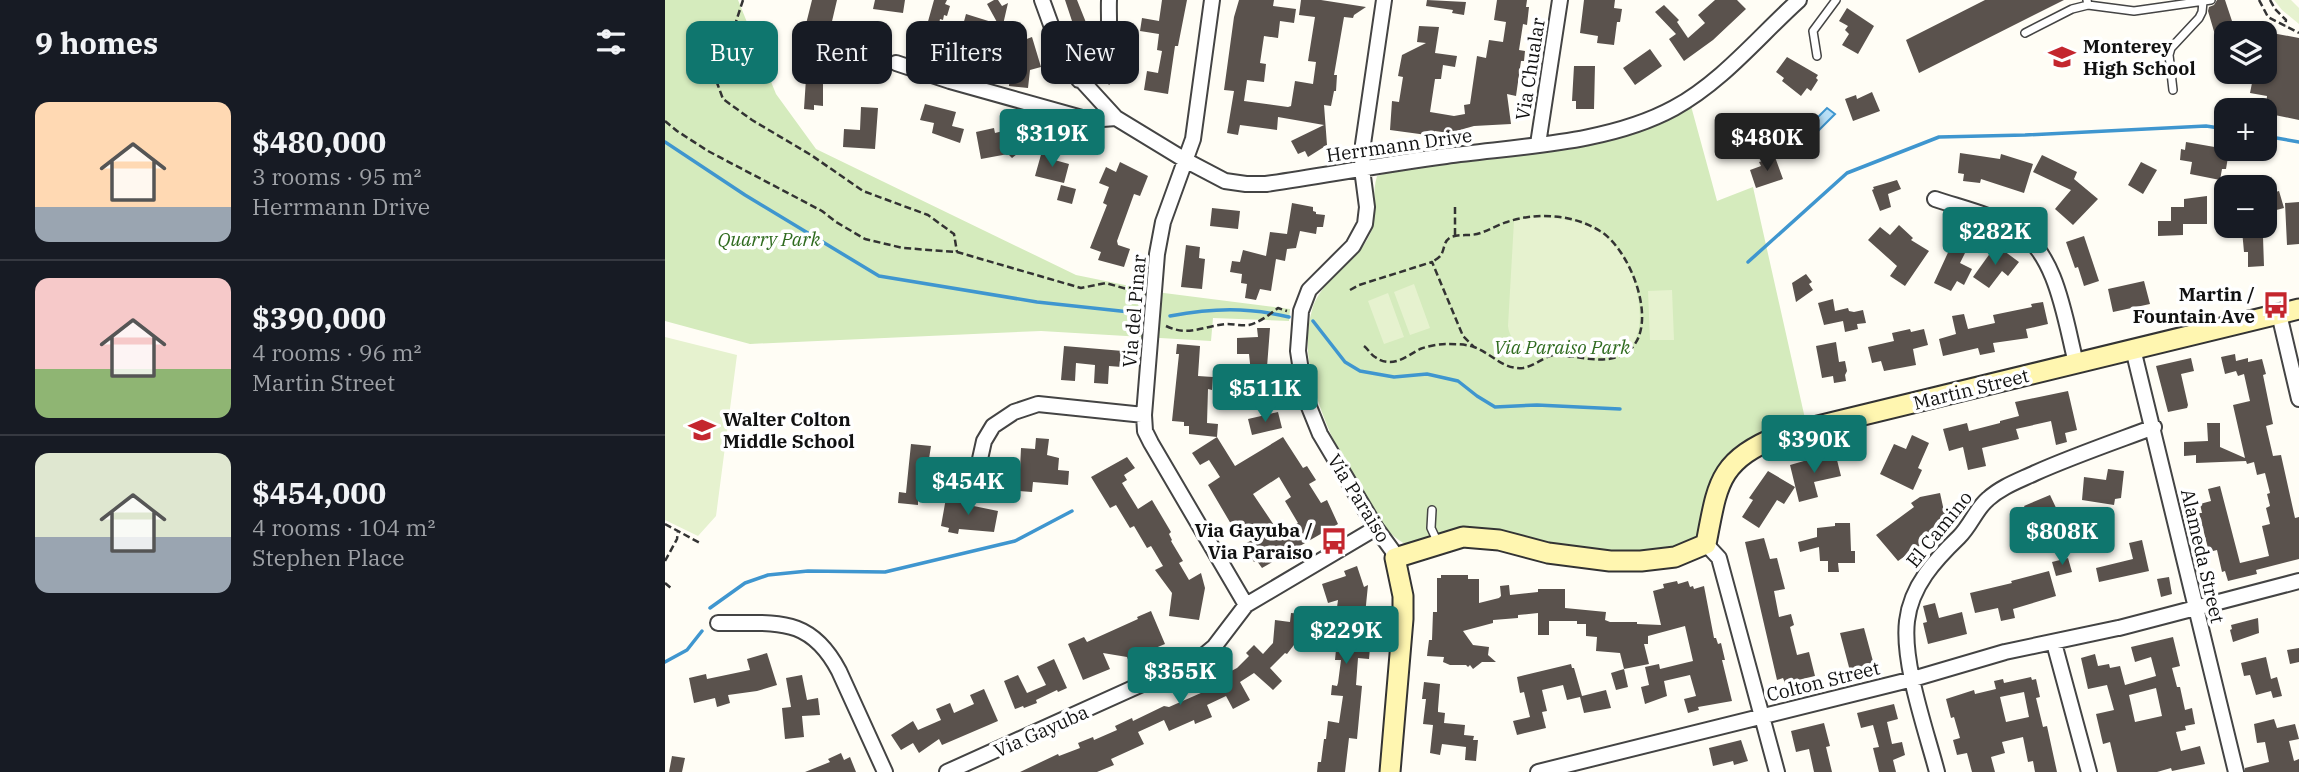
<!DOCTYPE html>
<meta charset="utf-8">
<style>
:root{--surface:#171b24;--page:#242831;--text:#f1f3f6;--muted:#9ea1a6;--line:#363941;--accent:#0f766e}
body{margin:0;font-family:"IBM Plex Serif",serif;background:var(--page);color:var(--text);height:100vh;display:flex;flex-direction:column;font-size:26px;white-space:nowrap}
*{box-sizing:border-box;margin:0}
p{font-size:23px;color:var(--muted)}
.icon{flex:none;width:38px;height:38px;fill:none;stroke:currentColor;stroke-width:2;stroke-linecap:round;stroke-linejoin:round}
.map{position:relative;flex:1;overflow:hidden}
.panel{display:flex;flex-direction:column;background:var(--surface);width:665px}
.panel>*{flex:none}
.banner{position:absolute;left:21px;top:21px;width:665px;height:63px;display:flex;gap:14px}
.buttons{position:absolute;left:1549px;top:21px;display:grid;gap:14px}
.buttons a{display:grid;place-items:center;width:63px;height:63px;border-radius:14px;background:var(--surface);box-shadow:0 2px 5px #0004;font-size:35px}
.price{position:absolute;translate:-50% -60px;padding:0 16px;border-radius:7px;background:var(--accent);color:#fff;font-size:23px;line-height:46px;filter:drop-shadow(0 2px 4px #0008)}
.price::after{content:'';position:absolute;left:50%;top:42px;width:21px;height:16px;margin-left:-10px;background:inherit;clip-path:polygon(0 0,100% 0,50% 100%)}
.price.current{background:#222;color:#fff}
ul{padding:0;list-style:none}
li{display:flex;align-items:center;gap:21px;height:175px;padding:0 35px}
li+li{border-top:2px solid var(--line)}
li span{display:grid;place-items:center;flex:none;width:196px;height:140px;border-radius:14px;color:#555}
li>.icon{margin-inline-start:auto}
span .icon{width:84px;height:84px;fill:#fffc;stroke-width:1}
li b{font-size:30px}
h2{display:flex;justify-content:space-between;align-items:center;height:84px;padding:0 35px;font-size:30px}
.tag{padding:0 24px;border-radius:14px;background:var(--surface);box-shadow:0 2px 5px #0004;font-size:24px;line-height:63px}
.tag.current{background:var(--accent);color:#fff}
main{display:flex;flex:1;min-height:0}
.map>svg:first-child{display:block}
.green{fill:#d5ebbd}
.pitch{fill:#e6f2cf}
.water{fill:#b9e0f7;stroke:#3f96cf;stroke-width:2}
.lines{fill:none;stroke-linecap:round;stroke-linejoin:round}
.stream{stroke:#3f96cf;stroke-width:3.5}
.building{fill:#5a524d;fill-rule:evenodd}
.lane-casing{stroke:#444;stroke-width:10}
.street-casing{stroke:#444;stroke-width:18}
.secondary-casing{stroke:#333;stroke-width:23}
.path{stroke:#333;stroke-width:2.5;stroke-dasharray:7 3.5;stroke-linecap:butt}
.lane{stroke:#fff;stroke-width:7}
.street{stroke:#fff;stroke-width:14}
.secondary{stroke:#fff6b0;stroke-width:19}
.labels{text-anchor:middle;stroke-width:7;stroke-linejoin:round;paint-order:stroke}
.poi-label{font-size:19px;font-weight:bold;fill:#111;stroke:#fff;text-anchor:start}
.street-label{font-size:19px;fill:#111;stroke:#fff}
.park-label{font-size:19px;font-style:italic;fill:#2f6b1f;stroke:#fff}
</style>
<main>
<section class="panel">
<h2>9 homes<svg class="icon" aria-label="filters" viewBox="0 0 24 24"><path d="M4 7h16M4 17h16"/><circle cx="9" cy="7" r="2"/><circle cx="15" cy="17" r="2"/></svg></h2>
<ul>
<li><span style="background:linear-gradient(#ffd9b3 75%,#9aa5b1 0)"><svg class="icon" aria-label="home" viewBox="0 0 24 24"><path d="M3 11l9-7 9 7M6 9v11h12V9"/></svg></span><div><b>$480,000</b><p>3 rooms · 95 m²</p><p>Herrmann Drive</p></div></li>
<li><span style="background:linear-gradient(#f6c9c9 65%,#8fb573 0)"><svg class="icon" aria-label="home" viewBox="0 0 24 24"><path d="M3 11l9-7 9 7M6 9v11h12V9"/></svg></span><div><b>$390,000</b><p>4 rooms · 96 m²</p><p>Martin Street</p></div></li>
<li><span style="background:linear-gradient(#dfe7d0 60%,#9aa5b1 0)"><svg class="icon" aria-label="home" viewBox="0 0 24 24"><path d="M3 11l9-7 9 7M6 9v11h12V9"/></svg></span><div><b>$454,000</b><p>4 rooms · 104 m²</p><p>Stephen Place</p></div></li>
</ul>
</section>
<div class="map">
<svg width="1634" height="772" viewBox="0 0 1634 772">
<rect width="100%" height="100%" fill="#fffdf5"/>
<!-- green -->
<path class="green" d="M0,0h73l38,94 40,55 260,126 88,18 126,16 -1,12 -76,-3 -2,23 -170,-10 -291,13 -85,-23z
M1026,106l26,95 36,-14 53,236 -69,27 -39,89 -43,15 -112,-7 -138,-3c-21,-12 -31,-32 -43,-52 -30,-48 -67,-124 -50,-182 9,-32 45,-46 58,-76 8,-19 1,-39 7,-58l26,-8 121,-16z"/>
<!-- pitch -->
<path class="pitch" d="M1609,0h17l8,8v16l-17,-14z
M869,217c22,1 49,3 67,16 8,6 17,14 22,23 14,22 30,82 -1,97 -19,10 -58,0 -79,-2 -16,-3 -33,-6 -35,-25l6,-105z
M749,284l16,44 -20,7 -16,-43z
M1007,290l2,50h-24l-2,-49z
M723,293l16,44 -20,7 -16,-43z
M0,337l72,18 -21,161 -18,20 -33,-16z"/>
<!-- water -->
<path class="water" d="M1162,108l8,6 -16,16 -7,-7z"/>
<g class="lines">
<!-- stream -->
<path class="stream" d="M1600,136l34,6
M0,142l80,53 134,81 158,26 102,11
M1083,262l99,-89 92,-36 86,-2 181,-9 20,3
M505,316c43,-8 77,-9 119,1
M648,321l32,41 15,9 34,6 33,-3 31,7 19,15 18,11 42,-2 83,4
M45,608l35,-25 23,-8 40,-4 77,1 130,-31 57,-30
M0,662l22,-12 15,-19"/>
</g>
<!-- building -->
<path class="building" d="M147,0h25l-8,34 -24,-6z
M210,0h30l-2,13 -30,-4z
M269,0h13l-2,4 5,2 -3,10 -3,-1 -1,5 -3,-1 -2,9 -11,-3z
M329,0h4l4,6 6,-3 -9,39h-2l-2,8 -36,-10 7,-26 32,10 -11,-20z
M400,0h12l18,45 -13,6z
M497,0h25l-9,46h-3l-7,48 -24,-4 3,-19 11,2 4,-22 -5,-1 2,-16 -19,-3 2,-13 17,3z
M574,0h35l-1,6 23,3 -2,14 -14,-2 -2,17 -14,-2 -4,27 6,1 -2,18 -17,-2 -3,21 44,6 3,-1 4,-25 18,3 3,-22 -8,-1 7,-44 -16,-2 2,-15h20l45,7 -12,8 -1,3 -9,-1 -10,58h3l-1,16h-2l-3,15 -7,-1 3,40 -19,12 -3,-6 -7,3 -7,-13 33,-16 -46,-8 -1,13 -37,-5 -2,10 -11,-2 7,-42 -10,-1 10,-73z
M762,0l39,2 -2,13 -12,-2 1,-3 -27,-4z
M832,0h30l-1,7h3l-2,18 -4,-1 -4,26 6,1 -1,10h-3l-5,35 -9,-2 4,30 -37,2 -25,7 -14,-2 -1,3 -7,-1v2l-37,-5 2,-29 7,1 4,-25 -5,-1 4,-21 24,-12 -9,-1 2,-16 20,1 -4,26 22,3 -2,11 -12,-2 -2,14h-6l-5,33 24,4 11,-2 -1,-9 6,-1 7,-48 9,2 3,-18 14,2 3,-20 -12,-2z
M919,0h31l-1,8 8,1 -2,13h-3l-3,23 -17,-2 1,-7 -18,-3z
M1050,0h22l9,9 -33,31 -29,21 -15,-22 7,-5 -21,-22 9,-7 15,15 -2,2 11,16 17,-15 -7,-8z
M1320,0h79l-145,73 -13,-33z
M1552,0h8l11,33h-10v28l-3,1 -15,-51 1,-4 5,-2z
M1182,8l27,18 -16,28 -16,-9 7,-11 -4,-4 3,-4 -9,-5z
M1607,33l27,5v82l-34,-7 2,-17 -17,-3 2,-10 -8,-1 2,-10h19v-31l6,1z
M367,37l9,30 -11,3 -2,18 -19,-2 1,-13 10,-12 -7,-17z
M143,48l17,1 1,7 -1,15h-2v35l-9,-1v5l-10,-1z
M985,49l12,17 -27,19 -12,-17z
M1122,57l31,18 -2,3 2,2 -7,11 -4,-3 -6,8 -19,-15 2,-3 -8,-6z
M909,66h21l-1,43h-18v-8h-4z
M445,68l8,9 -9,8 -7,-9z
M1207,92l8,19 -27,10 -8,-22 11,-4 1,4z
M260,104l31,8 -4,14 12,3 -4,14 -28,-10 2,-10 -14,-3z
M196,107l17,1 -3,41 -32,-2 1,-18 16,1z
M329,128l1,5 8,-2 14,5 9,11 -14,11 -4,-4 -27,5 -5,-27z
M1521,142l40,7 -2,7 4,1 -2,12h-4l-2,11 -30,-6 2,-12 -12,-2 1,-11 4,1z
M377,151l10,3 -1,5 18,5 -5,19 -29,-7z
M1295,153l40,6 1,-5 32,10 -9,29 -43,-14 -1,4 -17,-2 1,-7 -6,-1z
M1377,155l35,17 -3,7 24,20 -25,26 -18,-16 16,-19 -38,-18z
M1110,157l8,22 -27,9 -6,-18 11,-4 -2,-4z
M455,162l28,14 -8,20 -6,-2 -17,47 1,4 12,4 -6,18 -26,-7 3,-8 -11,-4 17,-43 -4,-2 6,-16 -10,-4 7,-16 10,5z
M1476,162l16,8 -14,24 -15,-9z
M1232,180l4,9 -13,5 3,13 -11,4 -8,-21 2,-1 -1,-2z
M396,185l15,4 -4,15 -15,-4z
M1614,191l5,17 -19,5v-18z
M1542,196v28h-24v11l-25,1v-15h13v-14h13v-8z
M1634,202v42l-12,1 -2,-42z
M627,203l21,4v4l3,1v2l9,1 -2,12h-6l-1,7 -16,-3 -4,17 -9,1 -2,12 -9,-2 -5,32 -11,-2 -4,11 -11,-2 2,-14 -6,-1 1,-9 -12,-2 2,-11 8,1 3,-12 23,6 4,-24 17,2z
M547,208l28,3 -2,18 -28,-3z
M1234,225l14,13 -2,2 18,11 -24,35 -15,-10 7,-10 -29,-26 12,-13 10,8z
M1593,229v9l5,-1 1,29 -16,1v-15h-4l-2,-22z
M1419,236l15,45 -15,5 -6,-19 -3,1 -9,-26z
M521,245l14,2 -1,11 6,1 -3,30 -21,-2z
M1331,245l23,17 -11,14 -6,-5 -13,17 -16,-11z
M1286,246l14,7 -5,10 12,6 -8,16 -7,-4 -6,10 -17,-8z
M1141,274l6,8 -3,2 4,6 -17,12 -4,-19z
M1479,281l6,23 -37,8 -5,-23z
M1168,299l2,12 13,-3 1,3 5,1 9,-2 3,13 -9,1 1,5 -13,3 -2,-11 -19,4 -6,-22z
M1378,302l5,22 -22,5 2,9 -35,5 2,9 -15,3 -2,-7 -35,8 -4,-17 17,-5 -4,-18 12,-2 4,15 27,-6 -2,-8 39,-8 -1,-3z
M592,328h13l-3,39 4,-1 2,14h-5l2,18 -18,1v-5l-3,1v-3h-6l-1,-9 10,-1 -3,-28h-12v-16l21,-1z
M1245,329l1,3 13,-3 4,16 -15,4 3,16 -32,6 -3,-10 -9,2 -4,-16 26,-6 -2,-8z
M1171,342l3,20 6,-1 2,10 -2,4 1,6 -12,2 -1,-7 -11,2 -6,-32z
M512,344l23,2 -2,30 15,1 -1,13 -4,-1 -1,34 11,1 -1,13 -28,-3v-8h-5v-4l-12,-1 7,-67h-3z
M399,346l59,5 -1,16 -13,-1 -1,18 -14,-1 1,-18 -19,-2 -1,18 -14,-1z
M1570,354l1,7 12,-3v4l14,-3 4,15 -3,1 10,49 -7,2 7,30 8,-1 14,63 4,-1v42l-43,11 1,4 -29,7 -3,-10 -3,1 -5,-22 -8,2 -10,-39h3l-2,-9 11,-3 -3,-12 12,-3 20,77 29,-7 -7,-30 8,-2 -4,-16 4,-2 -3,-12 3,-1 -5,-20 -8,2 -3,-13 -7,2 -1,-3 -50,2v-8l-12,1v-14l24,-1 -1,-18h13v24l25,11 -12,-53 17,-4 -6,-27 -6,2 -2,-5 -11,3 -4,-17z
M1526,358l3,13 -13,3 7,31 -1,3 -19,4 -12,-46z
M1403,391l9,39 -12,3 2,9 -11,3 -5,-24 -35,8 3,10 -37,9 4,18 -18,4 -5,-23 -14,4 -6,-22 24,-6 2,8 31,-8v-2l19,-5 -4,-14z
M613,412l4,16 -30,7 -4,-16z
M1247,435l17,8 -11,25 4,2 -9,20 -33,-16 14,-30 12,5z
M552,437l18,29 48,-29 20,31 4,-2 9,14 -7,4 12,19 6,-3 11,24 -76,44 -5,-7 -3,1 -11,-17 9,-5 -12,-19 -9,3 -23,-39 12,-8 -11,-17 -9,5 -8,-12zM614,477l12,20 -6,4 13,22 -18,11 -27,-40z
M371,438l13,1 -2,16 12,3 -1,12 11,1 -1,14 -35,-3 -1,10 -13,-1 2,-43 14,1z
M246,444l20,2 -2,13 8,1 -1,6h6l-4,34 -20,-2v7l-20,-2 1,-11 7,1z
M1170,452l6,24 -27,6 4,15 -19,5 -9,-37z
M462,457l8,11 -11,7 3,5 -5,3 16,26 14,-9 19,32 -2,2 3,6 -1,1 12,20 -4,2 10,17 12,-7 4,15 -6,32 -30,-4 3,-23 -17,-23 8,-4 -12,-20 -4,2 -13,-22 -4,2 -14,-23 -6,3 -19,-31z
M1443,469l16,2 -3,27 -6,1 -1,6 -32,-5 2,-23 22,3z
M1103,471l27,16 -11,17 -7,-4 -18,28 -17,-11 11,-17 -4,-2z
M1275,493l4,18 5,7 -20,15 3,4 -34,24 -22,-26 38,-28 -3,-4 9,-6z
M1385,495l8,17 -26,11 -8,-17z
M281,498l18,4v2l34,7 -4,21 -35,-3 -1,5 -10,-2 1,-4 -8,-2z
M1170,523h15l1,28h4v12h-17l1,9h-11v-11h-8l-1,-14 -19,5 -2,-10 19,-5v-9l18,-2z
M1442,530l4,14 -21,5 -4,-14z
M1099,538l6,21 7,-1 8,31 -11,2 5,26 12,-3 3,11 -4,2 7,28 12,-3 6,24 -30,7 -2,-5 -6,2 -32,-138z
M1477,540l7,31 -50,11 -3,-14 37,-9 -4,-16z
M1403,558l4,14 -16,4 -4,-14z
M692,566l7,21 4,-2 -4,40h3l-2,22 5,1 -1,11 -11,-1 -2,27 6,1 -5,53 -8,-1 -4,34h-28l1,-10h3l3,-23h2l2,-18 11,2 4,-27 -12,-1 1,-10 5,1 1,-3 3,-23h-6l3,-31h-4l4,-29 -10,3 -6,-19 24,-8 -2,-5z
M1384,571l7,25 -43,13 2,9 -14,3 -3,-13 -23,5 -5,-20 42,-10 -1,-2z
M776,575h27v4h11v24l20,-5 2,-2 -1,-10 9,-1 1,10 28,-3v-3h27v19l41,4 -1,8 5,2h27v2l24,1 -8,-34 11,-3 -1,-4 14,-3 1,3 10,-3 2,6 3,-1 1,3 10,-3 10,52h2l2,6 3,-1 4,17h-3l10,41 -34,6 1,3 -11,3 -4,-14 12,-3 -6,-21 -26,6 3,15 -22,8 -4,-17 8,-2 -4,-18 14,-3 1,5 33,-8 -8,-35 -37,10v8h-4l5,20 -25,5 -4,-16 -24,-2 1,-14 -11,-1v-12h-9v-3h-28v14h-11v-22l-20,2v3l-25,2v3l-30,8 10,14 16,2 -1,8 8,7h-14l-9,7 -3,-4 -2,2 -2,-2h-16l-7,-3 1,-5 -17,-1 2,-16h3l1,-28h4v-34h4z
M1504,577l3,17 -11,3 -4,-18z
M1270,603l4,15 23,-6 5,22 -39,10 -5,-21 4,-1 -4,-16z
M486,611l14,33 -24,10 1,2 -13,6 -2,-5 -24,-4 7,16 -27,11 -15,-36 16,-7 3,5 51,-23 -1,-2z
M626,613l13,1 -3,27h-4l-10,13 -2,-1 -15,15 12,13 -9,9 -19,-17 -14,9 10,18 -17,9 -7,-13 -19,9 5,12 -17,7 -1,-4 -25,11 -5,-11 -15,7 -11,5 6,12 -33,15 3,6 -17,7h-77l38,-18 1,2 21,-8 -2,-5 15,-6 1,3 23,-10 -2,-4 17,-8 1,3 31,-15 5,1 50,-22 -3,-6 21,-11 12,-12 -3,-3 8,-8 9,9 10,-11 2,-23 15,2z
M1593,618l1,15 -26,9 -3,-12 2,-1 -1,-4z
M1199,628l10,37 -4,1 1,3 -14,4 -1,-3 -6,1 -10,-38z
M1508,637l7,29 -8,2 5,19h3l5,23 7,-2 3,16 -10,2 1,4 -10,2 5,19 19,-5 5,18 -33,7 -1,-3 -14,4h-40l-7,-30 -7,2 -7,-30 18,-4 -7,-25 -19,4 -7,-31 14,-4 3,12 11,-2 1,4 10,-2 5,19 31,-9 -5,-19 -16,5 -4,-15zM1491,688l6,28 -27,6 -6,-27z
M1634,648v14l-9,2 -3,-14z
M102,653l10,32 -20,6 -29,4 2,8 -13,4 -2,-9 -21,5 -5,-25 17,-4 1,5 43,-9 -3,-11z
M1601,657l5,22 6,-2 5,19 -9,2 -2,-7 -15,4 -6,-20 -6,1 -3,-13z
M389,659l13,29 -9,4 -1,-2 -21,10 1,3 -13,5 -1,-2 -8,3 -11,-28 14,-6 9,18 19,-8 -9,-18z
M906,664l1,4h2l8,28 24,-6 5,18 -27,5 -4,-16 -13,3 -4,-15 -21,5 5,21 -5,1 4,16 -29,7 -4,-14 17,-4 -6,-25 -4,1 -3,-16z
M959,669l4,18 -12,3 -5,-17z
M137,675l5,25 11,-2 2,17 -18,1 2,21 -19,2 -3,-31 9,-1 -5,-29z
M1366,677l1,3 4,-1 4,18 -4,1 7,29 4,-1 10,46h-22l-2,-11 -5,1 -5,-25 -21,5 3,11 -14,4 4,15h-23l-5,-19 -10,2 -4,-15 7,-2 -6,-21 -3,1 -5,-19 28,-9 1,4 21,-5 -2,-8 9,-2 1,4zM1359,692l5,25 -23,5 -6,-25z
M759,682l16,2 -2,25v3l7,1 -1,10 21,2 -1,10 10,1 -1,4h5l-2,21 -11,-1 1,-13 -24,-3 -2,11 -10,-2 3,-28 -10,-1 3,-25h-4z
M319,689l14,32 -56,24 -3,-6 -20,14 -6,-10 -12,7 -10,-15 22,-14 5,9 23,-10 -5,-11 14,-6 4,10 20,-9 -4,-9z
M1229,704l4,15 -11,3 5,22 10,-2 3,13 -12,5 3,12h-17l-6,-24 6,-1 -6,-22 -12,3 -4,-15z
M1609,719l3,9 18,-4 4,15 -10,2 5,20 5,-2v13h-54v-4l24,-6 -4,-20 -8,1 -3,-19z
M1159,723l6,23 -4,1 6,25h-18l-5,-23 -13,3 -5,-21z
M1076,740l7,21 -14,4 -1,-4 -20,5 -4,-18z
M176,753l3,7 6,-3 6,15h-51l25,-10 -2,-3z
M7,756l13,2 -3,14h-13z"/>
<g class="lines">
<defs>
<path id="lane" d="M1422,0l1,5 46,6 77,-11
M1360,33l47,-24 16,-4
M1152,56l-4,-25 23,-31
M1508,90l-4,-35 2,-7 28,-30 3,-6 1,-10
M767,510l-1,18 7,15"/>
<path id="street" d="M377,0l16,44 15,27 43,47 69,42 40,21 21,3h20c60,-9 120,-20 180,-28 73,-10 162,-12 228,-48 49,-27 84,-71 125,-108
M547,0l-19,139 -30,83 -6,32 -13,161 1,16 6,12 95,162
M719,0l-21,144 -1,25 5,38 -2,17 -12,22 -44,44 -8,21 -3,40 7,46 15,37 56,94 16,22 3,8
M231,63l54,18 139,39 27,-2
M414,80c6,-4 14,-8 19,-13 15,-15 10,-48 11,-67
M873,144l22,-144
M1270,199c27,9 57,16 81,30 41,24 49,91 60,134
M1614,314l20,85
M1468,349l103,423
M315,459l4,-18 9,-15 21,-14 24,-8 106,11
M1041,544l13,14 58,214
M53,623c56,1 91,-9 121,48l46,101
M1454,628l180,-47
M1389,643l35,129
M282,772l255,-115 12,-10 32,-42 130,-77
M873,772l375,-93 92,-27 113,-24
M1272,772c-11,-42 -35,-109 -30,-151 4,-35 28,-61 52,-84 12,-12 17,-28 29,-38 13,-12 30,-18 47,-26 38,-17 79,-31 119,-46"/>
<path id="secondary" d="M725,772l13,-153v-23l-8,-38 68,-21 36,3 49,13 62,8h31l34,-4 31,-13c12,-62 12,-83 75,-109l518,-126"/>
</defs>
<!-- lane casing -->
<use href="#lane" class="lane-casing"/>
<!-- street casing -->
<use href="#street" class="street-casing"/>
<!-- secondary casing -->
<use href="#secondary" class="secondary-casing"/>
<!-- path -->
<path class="path" d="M78,0l-10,31 2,25 -22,16 10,27 29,21 59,35 52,36 65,24 26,19 3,18
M1594,0l9,17 31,16
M1605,0l5,9 11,11 -1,6
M1578,33h1
M1576,79l2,-7
M0,121l12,10 31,20 114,60 14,11 29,17 38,9 54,4 124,36 25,-5 31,9 3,6
M790,207v29
M685,290l9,-5 73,-23 31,74 11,11
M501,326c23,11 36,0 61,-2 7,0 15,2 22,1 11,-3 20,-10 29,-17l9,3
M699,346c4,3 7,9 11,11 17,12 30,0 45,-8 8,-3 18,-5 26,-5 9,0 19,0 28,3 17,6 29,23 49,21 11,-2 19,-10 30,-13 22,0 49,10 69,0 42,-20 10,-105 -22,-124 -27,-17 -64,-19 -93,-9 -10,3 -19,9 -30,12 -8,2 -18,0 -26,3 -8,4 -6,12 -10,18 -1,2 -7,6 -9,7
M0,524l35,19
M0,561l12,-22 1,-8
M0,583l7,6"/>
<!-- lane -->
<use href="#lane" class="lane"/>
<!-- street -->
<use href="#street" class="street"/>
<!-- secondary -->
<use href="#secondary" class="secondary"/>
</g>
<!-- icons -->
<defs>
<symbol id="school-bare" viewBox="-9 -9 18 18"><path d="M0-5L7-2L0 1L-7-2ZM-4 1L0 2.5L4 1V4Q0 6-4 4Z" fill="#c4262e" stroke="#fff" stroke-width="2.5" paint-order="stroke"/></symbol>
<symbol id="bus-bare" viewBox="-9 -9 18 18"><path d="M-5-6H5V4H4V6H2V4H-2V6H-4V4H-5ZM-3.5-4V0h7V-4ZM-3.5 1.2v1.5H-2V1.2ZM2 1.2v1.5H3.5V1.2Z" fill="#c4262e" stroke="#fff" stroke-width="2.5" paint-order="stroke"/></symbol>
</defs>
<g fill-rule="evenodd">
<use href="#school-bare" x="1378" y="38" width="38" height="38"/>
<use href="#bus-bare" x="1592" y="286" width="38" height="38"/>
<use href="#school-bare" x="18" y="411" width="38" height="38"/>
<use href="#bus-bare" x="650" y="522" width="38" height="38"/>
</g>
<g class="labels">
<!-- poi labels -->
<g class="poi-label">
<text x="1418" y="53">Monterey<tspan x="1418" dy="22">High School</tspan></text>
<text x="1590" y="301" text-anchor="end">Martin /<tspan x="1590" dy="22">Fountain Ave</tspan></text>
<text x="58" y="426">Walter Colton<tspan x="58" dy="22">Middle School</tspan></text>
<text x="648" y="537" text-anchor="end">Via Gayuba /<tspan x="648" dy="22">Via Paraiso</tspan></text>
</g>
<!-- street labels -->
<g class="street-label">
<text transform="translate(865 69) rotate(-81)" y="7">Via Chualar</text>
<text transform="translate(734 145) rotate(-8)" y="7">Herrmann Drive</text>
<text transform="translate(469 311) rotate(-85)" y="7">Via del Pinar</text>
<text transform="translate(1306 389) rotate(-14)" y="7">Martin Street</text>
<text transform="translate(694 498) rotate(58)" y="7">Via Paraiso</text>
<text transform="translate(1274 529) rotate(-51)" y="7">El Camino</text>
<text transform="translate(1538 556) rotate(77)" y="7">Alameda Street</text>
<text transform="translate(1158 681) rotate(-14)" y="7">Colton Street</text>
<text transform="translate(376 731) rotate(-24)" y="7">Via Gayuba</text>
</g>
<!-- park labels -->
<g class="park-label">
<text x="104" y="246">Quarry Park</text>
<text x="897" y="354">Via Paraiso Park</text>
</g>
</g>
</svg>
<div class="buttons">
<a><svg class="icon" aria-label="layers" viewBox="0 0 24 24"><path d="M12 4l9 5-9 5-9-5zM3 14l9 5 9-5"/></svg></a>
<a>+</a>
<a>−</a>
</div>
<b class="price" style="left:387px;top:169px">$319K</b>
<b class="price current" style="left:1102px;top:173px">$480K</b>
<b class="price" style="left:1330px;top:267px">$282K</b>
<b class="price" style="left:600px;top:424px">$511K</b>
<b class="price" style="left:1149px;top:475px">$390K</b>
<b class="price" style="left:303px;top:517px">$454K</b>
<b class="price" style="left:1397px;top:567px">$808K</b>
<b class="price" style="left:681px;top:666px">$229K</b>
<b class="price" style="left:515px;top:707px">$355K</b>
<div class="banner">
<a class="tag current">Buy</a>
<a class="tag">Rent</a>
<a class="tag">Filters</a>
<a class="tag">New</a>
</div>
</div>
</main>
